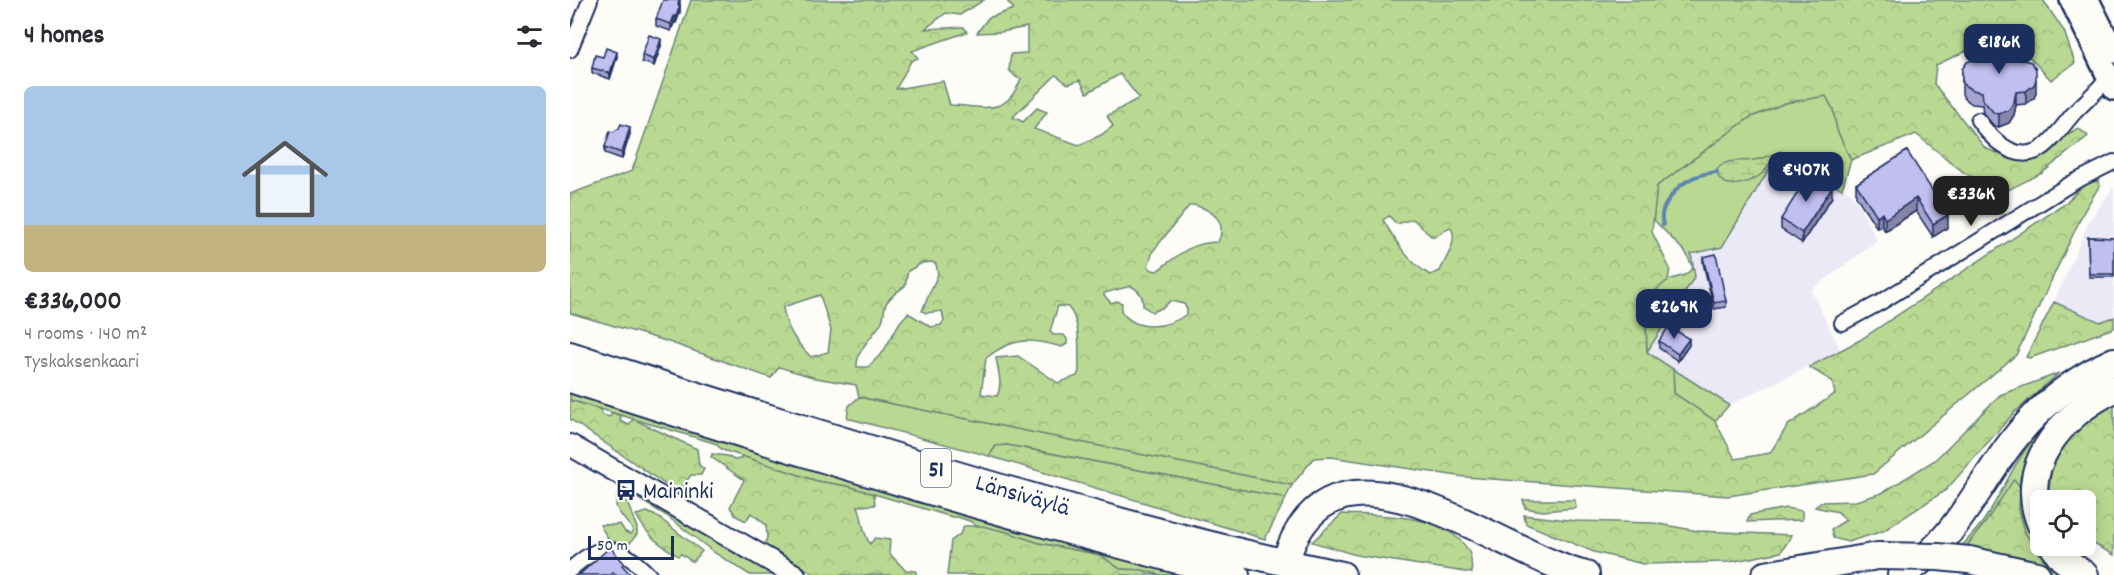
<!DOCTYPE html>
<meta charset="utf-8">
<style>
:root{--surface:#fff;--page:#f2f2f3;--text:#2b2b33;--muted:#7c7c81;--accent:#1b2f5e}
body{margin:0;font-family:Dekko,sans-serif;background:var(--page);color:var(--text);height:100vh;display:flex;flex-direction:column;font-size:22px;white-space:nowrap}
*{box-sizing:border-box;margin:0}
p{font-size:20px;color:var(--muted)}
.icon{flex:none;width:33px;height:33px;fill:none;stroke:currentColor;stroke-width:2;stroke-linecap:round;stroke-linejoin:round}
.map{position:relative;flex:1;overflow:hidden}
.drawer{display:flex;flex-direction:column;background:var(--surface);width:570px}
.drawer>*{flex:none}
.fabs{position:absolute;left:1460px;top:490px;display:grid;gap:12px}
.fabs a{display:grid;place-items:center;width:66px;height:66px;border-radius:9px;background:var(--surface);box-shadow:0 3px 15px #0003;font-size:30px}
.scale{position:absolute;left:18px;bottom:15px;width:86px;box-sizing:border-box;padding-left:6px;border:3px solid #1b2f5e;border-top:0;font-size:16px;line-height:21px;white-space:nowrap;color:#1b2f5e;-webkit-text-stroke:4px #fdfcf7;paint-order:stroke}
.price{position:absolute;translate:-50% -51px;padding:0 14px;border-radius:12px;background:var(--accent);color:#fff;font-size:20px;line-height:39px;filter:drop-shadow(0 2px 3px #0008)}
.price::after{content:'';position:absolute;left:50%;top:36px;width:18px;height:14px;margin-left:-9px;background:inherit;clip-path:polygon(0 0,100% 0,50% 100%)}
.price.current{background:#222;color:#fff}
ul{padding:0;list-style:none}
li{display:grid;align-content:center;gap:12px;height:318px;padding:0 24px}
li span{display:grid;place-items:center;height:186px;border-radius:9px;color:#555}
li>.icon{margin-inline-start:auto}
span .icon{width:108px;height:108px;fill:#fffc;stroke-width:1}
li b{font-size:26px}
h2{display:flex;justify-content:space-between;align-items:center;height:72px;padding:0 24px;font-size:26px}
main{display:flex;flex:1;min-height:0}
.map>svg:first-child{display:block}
.built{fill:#ebe9f5}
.green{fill:#b9d992;stroke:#6a8478;stroke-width:1.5;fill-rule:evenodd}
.forest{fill:url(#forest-crowns);stroke:#6a8478;stroke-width:1.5;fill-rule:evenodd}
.wetland{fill:url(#wetland-marsh);stroke:#6a8478;stroke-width:1.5}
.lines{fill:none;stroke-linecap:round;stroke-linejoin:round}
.stream{stroke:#5f85b1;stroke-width:4}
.minor-casing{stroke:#1b2f5e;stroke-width:18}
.secondary-casing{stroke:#1b2f5e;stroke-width:24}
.primary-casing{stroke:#1b2f5e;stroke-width:26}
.motorway-casing{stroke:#1b2f5e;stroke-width:30}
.minor{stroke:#fdfcf7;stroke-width:14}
.secondary{stroke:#fdfcf7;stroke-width:20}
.primary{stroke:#fdfcf7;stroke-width:21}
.motorway{stroke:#fdfcf7;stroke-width:26}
.motorway-bridge-casing{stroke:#1b2f5e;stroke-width:30;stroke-linecap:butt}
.motorway-bridge{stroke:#fdfcf7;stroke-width:26}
.wall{fill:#a6a3ce;stroke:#1b2f5e;stroke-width:1.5}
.shaded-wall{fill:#8785a8;stroke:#1b2f5e;stroke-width:1.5}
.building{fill:#c1bef0;stroke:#1b2f5e;stroke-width:1.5}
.labels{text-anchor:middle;stroke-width:4.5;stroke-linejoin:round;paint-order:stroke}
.shield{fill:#fdfcf7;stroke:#5f6c8c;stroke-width:1.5}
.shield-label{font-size:22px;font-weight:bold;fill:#1b2f5e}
.poi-label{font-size:24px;fill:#1b2f5e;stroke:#fdfcf7;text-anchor:start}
.street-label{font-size:24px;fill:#1b2f5e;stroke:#fdfcf7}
</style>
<main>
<section class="drawer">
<h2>4 homes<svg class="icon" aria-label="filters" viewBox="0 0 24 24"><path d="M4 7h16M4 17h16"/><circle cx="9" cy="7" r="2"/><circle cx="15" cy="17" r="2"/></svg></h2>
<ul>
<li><span style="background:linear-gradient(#a9c7e8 75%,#c2b280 0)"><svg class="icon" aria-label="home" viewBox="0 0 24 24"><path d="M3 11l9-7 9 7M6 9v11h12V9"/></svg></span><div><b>€336,000</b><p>4 rooms · 140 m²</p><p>Tyskaksenkaari</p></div></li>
</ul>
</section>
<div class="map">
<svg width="1544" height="575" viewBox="0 0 1544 575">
<defs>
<pattern id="forest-crowns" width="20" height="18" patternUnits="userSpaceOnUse" patternTransform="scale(1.5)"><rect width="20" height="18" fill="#b9d992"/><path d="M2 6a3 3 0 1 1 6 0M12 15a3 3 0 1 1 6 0" fill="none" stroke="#9ebb80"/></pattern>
<pattern id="wetland-marsh" width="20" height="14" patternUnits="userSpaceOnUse" patternTransform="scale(1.5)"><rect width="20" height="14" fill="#b9d992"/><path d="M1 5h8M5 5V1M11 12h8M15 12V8" fill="none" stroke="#9ebb80"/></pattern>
</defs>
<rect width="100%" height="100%" fill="#fdfcf7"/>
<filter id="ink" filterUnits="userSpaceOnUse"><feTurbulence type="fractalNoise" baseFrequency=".0167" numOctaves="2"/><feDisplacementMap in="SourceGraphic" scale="12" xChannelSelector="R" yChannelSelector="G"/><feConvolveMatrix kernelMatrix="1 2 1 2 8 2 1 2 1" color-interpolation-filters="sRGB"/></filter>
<g filter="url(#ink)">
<!-- built -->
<path class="built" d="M1210,151l69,41 9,11 19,38 -66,49 30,61 -112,54 -82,-53 48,-76 -5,-22 32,-7z
M1544,186v131l-14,5 -46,-20 35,-80z"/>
<!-- green -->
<path class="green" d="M1256,96l7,13 4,21 14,30 -9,29 -12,-8 -6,-23 -4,-1 -7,14 -33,-20 -58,96 -31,7 4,22 -48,76 -2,-54 23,-18 17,-5 8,-7 -7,-15 -33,-34 4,-33 92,-68 36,-15z
M1103,369l56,36 -14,16 -41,-28z
M1544,374v8l-66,51 -12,100 4,7v6h4l31,29h-18l-40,-11 -60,-12c8,-11 19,-20 27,-32 14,-20 24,-43 37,-64 23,-36 55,-62 93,-82zM1450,487l-1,22 6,24 20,29 -78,-17 18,-22z
M0,392l438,135 176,48h-23l-19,-5 -22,-1 -20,-14 -61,-12 -32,-11 -31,-6 -4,-4 -14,-5h-6l-105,-31 -30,-5 -94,-31 -9,-7 -144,-43z
M289,397l433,88 -6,13 -279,-53 -11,1 -7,10 -142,-38 2,-12z
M64,494h3l138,81h-25l-35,-22 -48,-37 -32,-19z
M47,496l10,6 10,26v6l-11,14 -16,-6 -10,-17c6,-2 13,2 20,-1l5,8 6,2 2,-4c-4,-5 -17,-20 -17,-24 0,-3 1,-6 1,-10z"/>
<!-- forest -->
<path class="forest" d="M121,0h293l-24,15 -14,-2 -21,16 39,-2 3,5 -55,19 6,7 -7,3 -15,28 47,-8 7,24c35,1 55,13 71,-26l-5,-2 -7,-7 2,-16 16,-1v-26l-26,5 -24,1 11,-15 26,-9 -8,-9h1037l21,31 11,32 -24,17 -46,-49 -6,-3 -33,23 -30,14 -2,19 51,64 26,11 24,-4 43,-27 10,8 -46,37 -42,21 -37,-22 -47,-38 -65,26 -14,-30 -4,-21 -7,-13 -41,7 -36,15 -92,68 -5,46 18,37 -2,11 -23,19 2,53 26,17 1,24 41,28 20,38 35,-6 18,-28 47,-31 -3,-13 -23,-14 51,-27 206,-137c8,-9 18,-21 32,-22l2,4 -16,26 -68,144 -143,119 -145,22 -263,-19 -134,-20 -17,1 -22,27 -433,-88 -3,-12 -40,-7 -37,-11 -8,11 -105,-37 -96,-28v-119l62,-23zM550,74l19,24 -32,18 6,10 -12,9 -22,10 -45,-16 13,-17 -10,-4 -14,14 -10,-5 43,-42 12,9 12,-4 7,13zM624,205c19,5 34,17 24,37 -27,0 -41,14 -61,29l-5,-1 -4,-4 5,-15 36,-45zM819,216l8,8 16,-5 18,17h5l14,-9c10,12 -5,32 -10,44l-10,4c-22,-13 -34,-33 -47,-55zM362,262l4,2 2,10 -16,37 4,2 16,-2 2,10 -3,4 -10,2 -23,-14 -8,9 -17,30 -15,15h-11c-1,-19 18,-31 25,-46 3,-6 1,-13 5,-19 5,-7 11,-11 18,-16l3,-15 14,-8zM561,286c10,6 12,10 12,20l9,6 12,-5 6,-6 14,3 3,5v5c-20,14 -50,19 -66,-3l1,-8 -5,-2 -6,2 -7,-8v-2zM250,295l11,35 -3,22 -17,5c-15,-15 -25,-28 -28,-50zM488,306l10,1c14,16 10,44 11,64l-2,5 -19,7 -40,-27 -22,2c2,12 7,26 1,38l-16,-2 5,-36c27,-21 44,-20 76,-11l5,-3v-5l-3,-4h-11l-3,-4z
M1484,302l46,20 14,-5v11l-84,30 -4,-1z
M1489,373l-47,42 -66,75 -63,41 -35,11 -15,-4 -2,-9 15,-9 -8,-8 -23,-5 6,-5 35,-1 26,-8 53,-33 65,-65z
M0,400l31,10v4l8,3 4,-4 8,3 -1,5 9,4 4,-6 64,30 2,16 5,4 -3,6h-10l-13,18 -108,-74z
M1544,403v152l-29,-16v-38h-31l-5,-10 4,-37 40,-42z
M437,445l279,53 -21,41 -276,-83 7,-10z
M142,454l15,2 7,4 6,-1 2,-3 75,25 30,5 27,8 1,11 -17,1c5,13 4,26 12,38l5,-6 15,2 -1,13 16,17 11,1v4h-101l-22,-14 -30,-13 4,-10 -1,-13 -15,-12 -5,8 -10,-5 -6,-9 14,-27 -33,-23z
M1444,479l6,8 -1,22 6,24 21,30 -79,-17 18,-23z
M953,500h52l1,8 -33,3 -18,-3z
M1216,508l16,3v9l-55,2 3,-7z
M77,512l11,5 44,34 -9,11 -12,-8 -3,2c-21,-14 -29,-18 -42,-41z
M772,514c38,2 102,-2 126,36 4,5 3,16 4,23l-116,-18 -44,-13z
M954,515l53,6 77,2 44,8 94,4 -11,17 -51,10 -87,2 -49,-12 -68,-28z
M394,526h18l25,6 32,11 61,12 20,14 22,1 19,5h-214l4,-34 9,-7z"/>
<!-- wetland -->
<path class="wetland" d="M1203,154l2,1c-3,6 -7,12 -11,17 -13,12 -46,22 -47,-3 9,-11 25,-7 37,-9 7,-1 13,-3 19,-6z"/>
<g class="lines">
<!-- stream -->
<path class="stream" d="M1093,225c-3,-11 0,-17 6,-26 12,-18 27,-25 48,-27"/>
<defs>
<path id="minor" d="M0,50l20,-50
M1408,120c13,18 35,43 61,30 13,-7 24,-25 35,-37 12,-13 28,-25 37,-41
M1272,323l39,-21 191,-119 42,-21
M0,570c33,-30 48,-26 79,5"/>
<path id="secondary" d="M0,445l225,130"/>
<path id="primary" d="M1501,0l43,89
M1518,0l26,52"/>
<g id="motorway">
<path id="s1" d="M0,355c115,38 231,73 347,108 140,42 281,82 425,112"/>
<path d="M0,379c220,71 442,140 666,196"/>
<path d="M1470,523c-23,-60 24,-109 74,-134"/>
<path d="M1483,546l9,12 23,17"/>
<path d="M719,551c50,-134 215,6 297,24"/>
<path d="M1399,560l68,15"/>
<path d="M1195,575l113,-19"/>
<path d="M1331,575c52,-31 75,-86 110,-132 27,-36 63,-64 103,-82"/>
</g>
</defs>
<!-- minor casing -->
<use href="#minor" class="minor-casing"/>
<!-- secondary casing -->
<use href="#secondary" class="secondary-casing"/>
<!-- primary casing -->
<use href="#primary" class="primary-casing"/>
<!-- motorway casing -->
<use href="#motorway" class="motorway-casing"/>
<!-- minor -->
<use href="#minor" class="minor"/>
<!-- secondary -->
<use href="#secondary" class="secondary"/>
<!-- primary -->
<use href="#primary" class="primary"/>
<!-- motorway -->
<use href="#motorway" class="motorway"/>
<defs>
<path id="motorway-bridge" d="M1308,556l60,1 31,3"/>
</defs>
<!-- motorway-bridge casing -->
<use href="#motorway-bridge" class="motorway-bridge-casing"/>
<!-- motorway-bridge -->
<use href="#motorway-bridge" class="motorway-bridge"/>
</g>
<!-- wall -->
<path class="wall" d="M110,0v12l-4,11h-2l-3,8 -15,-5v-7z
M91,46l-7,20 -12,-4v-7z
M33,57h14l-7,22 -18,-6v-5z
M1412,57l34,1 20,35 -2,5 -8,6 -10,1 -2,10 -5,8 -10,4 -5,-1 -11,-13 -1,-8 -10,-1 -8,-6 -2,-4v-25z
M43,132l17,2 -8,25 -17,-6v-6z
M1337,151l41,76 -15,10 -17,-26 -31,20 -3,-5 -5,2 -21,-32v-12z
M1262,197l-30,46 -21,-14v-10z
M1518,237l26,1v39h-25z
M1133,257l23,44v6l-12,2 -11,-46z
M1089,341l30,4 -11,16 -19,-13z"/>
<!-- shaded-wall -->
<path class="shaded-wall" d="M110,5v7l-4,11v-6z
M104,16v7l-3,8v-7z
M91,39v7l-7,20v-6z
M47,52v5l-7,22v-6z
M1466,80v13l-2,5 -8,6v-13z
M1446,92v13l-2,10 -5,8 -10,4v-13z
M60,127v7l-8,25v-6z
M1262,187v10l-30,46v-10z
M1346,198v13l-31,20v-12z
M1312,213v13l-5,2v-12z
M1378,215v12l-15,10v-13z
M1119,339v6l-11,16v-7z"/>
<!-- building -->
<path class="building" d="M93,0h16l-1,5h2l-4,12 -2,-1 -3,8 -15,-5z
M79,35l12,4 -7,21 -12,-5z
M1424,37h10l8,6 4,15 15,4 5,7v11l-2,5 -8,6 -10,1 -2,10 -5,8 -10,4 -5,-1 -11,-13 -1,-8 -10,-2 -8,-5 -2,-5v-11l5,-7 15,-5 2,-9 5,-8z
M36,48l11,4 -7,21 -18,-5 3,-13 8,2z
M51,124l9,3 -8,26 -17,-6 5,-16 3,1 6,-4z
M1337,151l41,64 -15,9 -17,-26 -31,21 -3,-6 -5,3 -21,-32z
M1240,173l22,14 -30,46 -21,-14z
M1518,237l26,1v36h-25z
M1146,254l10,47 -12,2 -11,-46z
M1099,326l20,13 -11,15 -19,-13z
M40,547l14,16 -2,2 9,10h-16l-2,-2 -2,2h-32z"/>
</g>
<!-- icons -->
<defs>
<symbol id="bus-bare" viewBox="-9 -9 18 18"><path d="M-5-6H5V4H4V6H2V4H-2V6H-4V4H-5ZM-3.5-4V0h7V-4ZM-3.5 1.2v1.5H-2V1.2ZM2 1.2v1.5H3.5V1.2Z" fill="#1b2f5e" stroke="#fdfcf7" stroke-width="2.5" paint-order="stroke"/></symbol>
</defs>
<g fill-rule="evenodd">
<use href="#bus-bare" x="41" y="475" width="30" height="30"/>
</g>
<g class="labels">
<!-- shield labels -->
<rect class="shield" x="351" y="449" width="30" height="38" rx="4.5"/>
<g class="shield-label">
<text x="366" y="476">51</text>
</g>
<!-- poi labels -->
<g class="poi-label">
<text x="73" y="498">Maininki</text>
</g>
<!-- street labels -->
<g class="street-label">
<text dy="8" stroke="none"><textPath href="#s1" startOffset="474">Länsiväylä</textPath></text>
</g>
</g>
</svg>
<div class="fabs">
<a><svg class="icon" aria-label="locate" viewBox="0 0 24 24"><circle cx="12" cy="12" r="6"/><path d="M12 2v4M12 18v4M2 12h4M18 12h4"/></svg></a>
</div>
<div class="scale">50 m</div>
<b class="price" style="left:1429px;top:75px">€186K</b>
<b class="price" style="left:1236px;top:203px">€407K</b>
<b class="price current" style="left:1401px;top:227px">€336K</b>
<b class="price" style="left:1104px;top:340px">€269K</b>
</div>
</main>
